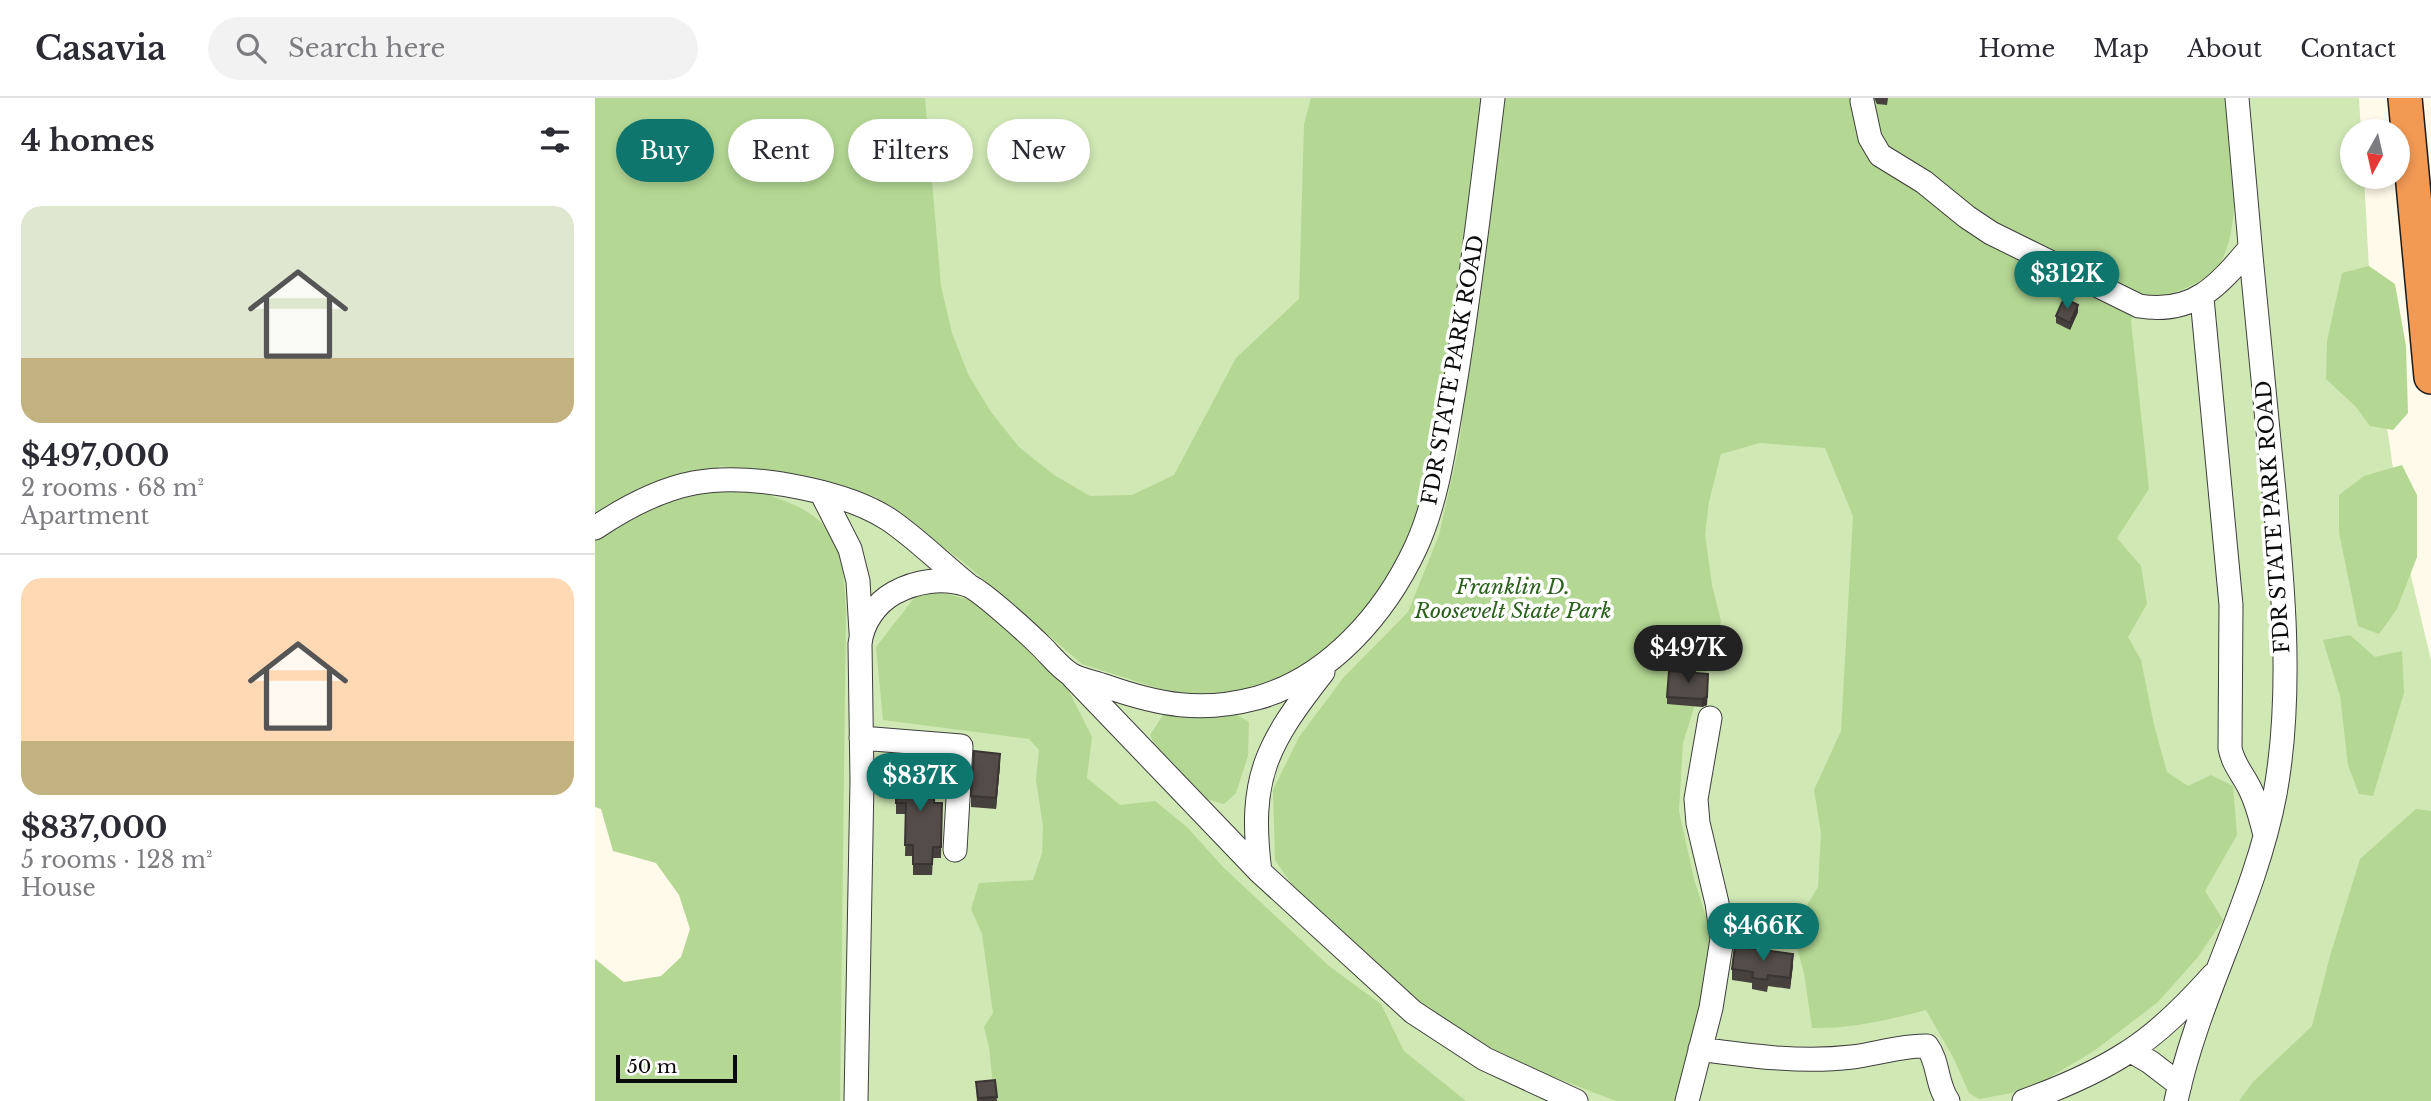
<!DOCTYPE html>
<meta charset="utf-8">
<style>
:root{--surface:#fff;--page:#f2f2f3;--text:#2b2b33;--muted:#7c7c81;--line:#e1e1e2;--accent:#0f766e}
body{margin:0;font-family:"Libre Baskerville",serif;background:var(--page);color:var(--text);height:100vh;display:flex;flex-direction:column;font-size:26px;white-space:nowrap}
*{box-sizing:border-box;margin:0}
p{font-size:23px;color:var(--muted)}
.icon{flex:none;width:38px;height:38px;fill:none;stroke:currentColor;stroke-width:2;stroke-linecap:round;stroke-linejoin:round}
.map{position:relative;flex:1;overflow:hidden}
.details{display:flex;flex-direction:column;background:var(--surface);width:595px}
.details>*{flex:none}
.hud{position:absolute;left:21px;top:21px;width:665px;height:63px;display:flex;gap:14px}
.needle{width:46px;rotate:188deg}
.buttons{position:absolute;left:1745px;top:21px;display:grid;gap:14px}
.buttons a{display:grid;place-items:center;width:70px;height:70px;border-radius:50%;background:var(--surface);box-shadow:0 4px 10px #0003;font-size:35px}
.scale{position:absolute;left:21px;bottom:18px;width:121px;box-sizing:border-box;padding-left:7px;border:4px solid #0b0b0b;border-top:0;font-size:19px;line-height:24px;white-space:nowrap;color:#0b0b0b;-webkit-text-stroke:5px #fff;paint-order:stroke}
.price{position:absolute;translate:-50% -60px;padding:0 16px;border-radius:24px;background:var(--accent);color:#fff;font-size:23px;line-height:46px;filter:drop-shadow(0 2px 4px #0008)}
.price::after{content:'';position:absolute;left:50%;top:42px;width:21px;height:16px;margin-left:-10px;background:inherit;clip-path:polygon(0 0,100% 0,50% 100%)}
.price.on{background:#222;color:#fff}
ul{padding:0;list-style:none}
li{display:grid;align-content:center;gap:14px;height:371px;padding:0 21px}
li+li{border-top:2px solid var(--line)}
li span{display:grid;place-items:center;height:217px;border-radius:21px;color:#555}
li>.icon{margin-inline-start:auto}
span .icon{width:126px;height:126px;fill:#fffc;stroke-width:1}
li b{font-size:30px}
h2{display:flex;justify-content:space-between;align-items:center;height:84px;padding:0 21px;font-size:30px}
.tag{padding:0 24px;border-radius:32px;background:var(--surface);box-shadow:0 4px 10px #0003;font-size:24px;line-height:63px}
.tag.on{background:var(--accent);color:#fff}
header{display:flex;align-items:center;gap:42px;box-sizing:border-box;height:98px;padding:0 35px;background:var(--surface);border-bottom:2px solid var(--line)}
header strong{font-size:33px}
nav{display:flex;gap:38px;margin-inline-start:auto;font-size:24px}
.search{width:490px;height:63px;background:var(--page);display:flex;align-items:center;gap:18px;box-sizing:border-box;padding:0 24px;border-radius:38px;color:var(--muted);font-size:26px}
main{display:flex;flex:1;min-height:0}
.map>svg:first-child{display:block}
.green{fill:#d0e8b4}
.forest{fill:#b4d894}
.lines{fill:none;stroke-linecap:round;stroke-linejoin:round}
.minor-casing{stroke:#3e3e3e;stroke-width:25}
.highway-casing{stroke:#1c1c1c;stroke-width:36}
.minor{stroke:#fff;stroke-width:23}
.highway{stroke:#f29954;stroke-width:33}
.wall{fill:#47413e}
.shaded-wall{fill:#3a3532}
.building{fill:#534c48;stroke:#3a3532;stroke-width:2}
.labels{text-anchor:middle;stroke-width:7;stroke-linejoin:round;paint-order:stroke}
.street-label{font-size:21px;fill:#0b0b0b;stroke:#fff}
.park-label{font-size:21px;font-style:italic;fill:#2c611d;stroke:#fff}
</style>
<header>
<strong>Casavia</strong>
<div class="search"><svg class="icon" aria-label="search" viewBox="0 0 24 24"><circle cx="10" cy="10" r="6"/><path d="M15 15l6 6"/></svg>Search here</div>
<nav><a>Home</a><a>Map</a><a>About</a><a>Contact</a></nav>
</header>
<main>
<section class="details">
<h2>4 homes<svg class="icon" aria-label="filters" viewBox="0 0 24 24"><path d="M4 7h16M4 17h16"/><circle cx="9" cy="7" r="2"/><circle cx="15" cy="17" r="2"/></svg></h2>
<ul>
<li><span style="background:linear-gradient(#dfe7d0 70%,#c2b280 0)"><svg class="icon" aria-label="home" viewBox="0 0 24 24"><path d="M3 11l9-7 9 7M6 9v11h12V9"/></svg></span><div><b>$497,000</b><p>2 rooms · 68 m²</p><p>Apartment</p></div></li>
<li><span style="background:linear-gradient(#ffd9b3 75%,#c2b280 0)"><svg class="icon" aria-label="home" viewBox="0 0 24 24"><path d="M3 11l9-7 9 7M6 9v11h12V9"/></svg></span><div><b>$837,000</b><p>5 rooms · 128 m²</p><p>House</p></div></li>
</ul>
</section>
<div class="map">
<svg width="1836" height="1003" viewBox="0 0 1836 1003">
<rect width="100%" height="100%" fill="#fffae9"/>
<!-- green -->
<path class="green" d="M0,0h1764l2,33h-9v46h12l8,147 33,227 26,109v441h-1625l-211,-419z"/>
<!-- forest -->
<path class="forest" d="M0,0h330l16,188 11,47 16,41 23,38 28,35 35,28 36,21 42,-1 42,-20 62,-117 63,-59 5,-175 7,-26h176l-30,227 -29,159 -20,64 -52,78 -61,47 -75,26 -38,-3 -100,-32 -120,-103 -86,-64 -62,-18 -94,-13 -20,15c28,17 31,5 57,10 8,2 17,6 25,9 59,21 61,56 64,111l-6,490h-245v-142l29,23 37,-6 20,-19 9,-28 -11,-34 -23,-32 -43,-12 -12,-42 -6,-2z
M905,0h731c2,41 13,136 -14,169 -9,11 -23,18 -36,23 -15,6 -25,8 -41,7l-9,24 18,168 -32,49 24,28 6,38 -19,33 13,23 13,65 13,47 21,14 23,-11 22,11 4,49 -32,56 18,29 -25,37 -40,45 -64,49 -66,39 -49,9 -10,-6 -16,-36 -27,-47c-38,10 -75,19 -114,18l-8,-55 -9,-33 1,-17 22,-36 3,-54 -7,-43 27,-59 12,-215 -28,-68 -65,-5 -39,11 -12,48 -4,32 7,51 9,36 -38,122 -4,68 15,68 16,50 -7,75 -14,70 -14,27h-59l-101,-39 -83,-48 -124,-106 -33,-48 -2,-70 26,-53 45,-60 64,-65 31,-77 20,-89z
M1774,168l26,18 11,62 2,67 -15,17 -23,-4 -14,-19 -30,-28 1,-38 15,-68z
M1807,367l15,30v62l-20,52 -18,25 -21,-8 -19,-94v-37l25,-19z
M327,490l65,16 79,81 26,52 -5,41 33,27 35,-4 32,26 36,40 106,99 52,38 23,47 62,50h-478l6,-5 -5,-49 -5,-20 9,-14 -11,-79 -11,-25 8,-26 54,-3 9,-27 1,-27 -7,-46 3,-30 -10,-11 -146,-19 -7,-73z
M1755,537l25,22 27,-6 2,42 -31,103 -14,-2 -11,-29 -8,-69 -17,-56z
M635,613l19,11 -1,34 -12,37 -12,11 -22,-6 -42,-40 -10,-23 13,-20h28z
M1821,711l15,2v290h-192l14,-19 59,-56 18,-70 30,-97z"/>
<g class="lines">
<defs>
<path id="minor" d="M1267,3l8,37 10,17 44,27 43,35 24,16 148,73c54,9 79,-20 111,-58
M1607,200l29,307 -1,143c3,16 12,25 19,39 8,15 12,32 16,48
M226,394l29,57 8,32 3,51
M0,430c73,-49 122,-58 208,-40 29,6 60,15 85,31 27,18 54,45 79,65
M728,574c-57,73 -75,106 -63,200l153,140 72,47 91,42
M478,579l187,195
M266,640l100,8 -6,104
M1105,951c50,7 101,14 152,8 25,-3 50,-12 75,-11 12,16 9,38 21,55
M1536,953l19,11 30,23
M261,1003l6,-320 -2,-137c2,-21 16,-41 34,-51 22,-12 49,-16 73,-8 13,4 63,50 75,62 9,9 19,22 30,28 9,5 22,7 33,11 54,19 96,27 152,12 72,-20 128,-84 159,-151 22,-48 29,-105 38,-157 16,-97 27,-194 39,-292
M1092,1003l24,-93 11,-69 -5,-36 -19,-80 -2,-24 14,-81
M1429,1003c36,-13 72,-28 104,-49 32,-20 60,-49 85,-77
M1581,1003c22,-105 79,-200 99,-307 20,-109 6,-233 -5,-343 -12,-118 -23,-235 -33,-353"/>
<path id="highway" d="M1810,0l26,279"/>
</defs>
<!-- minor casing -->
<use href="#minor" class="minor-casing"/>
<!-- highway casing -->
<use href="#highway" class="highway-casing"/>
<!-- minor -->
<use href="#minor" class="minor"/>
<!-- highway -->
<use href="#highway" class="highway"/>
</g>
<!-- wall -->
<path class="wall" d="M1279,0h14l-1,7 -10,-1z
M1483,214l-8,18 -14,-7v-7z
M1113,584l-1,23 -5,2 -35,-3v-7z
M405,667l-4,44 -25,-2v-11z
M301,673l38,32h8l-1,55h-8l-1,17h-19v-19h-8l1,-42h-10z
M1198,867l-3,24 -22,-3 -1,6 -15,-3v-6l-20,-3v-11z
M400,982l2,21h-20l-1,-19z"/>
<!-- shaded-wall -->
<path class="shaded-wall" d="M1483,207v7l-8,18v-7z
M1113,576l-1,31 -5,2v-8z
M405,656v11l-4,44v-11z
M1198,856v11l-3,24v-11z"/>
<!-- building -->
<path class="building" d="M1469,200l14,7 -8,18 -14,-7z
M1074,573l39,3 -1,23 -5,2 -35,-2z
M379,653l26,3 -4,44 -25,-2z
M301,673l39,1 -1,31h8l-1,44h-8l-1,17h-19v-19h-8l1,-42h-10z
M1140,848l58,8 -3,24 -22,-3 -1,5 -15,-2 1,-6 -21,-3z
M400,982l2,17 -19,1 -2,-16z"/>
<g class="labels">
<!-- street labels -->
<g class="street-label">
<text transform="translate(858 272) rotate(-80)" y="7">FDR STATE PARK ROAD</text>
<text transform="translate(1678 419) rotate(-94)" y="7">FDR STATE PARK ROAD</text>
</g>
<!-- park labels -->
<g class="park-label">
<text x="918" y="496">Franklin D.<tspan x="918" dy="24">Roosevelt State Park</tspan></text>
</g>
</g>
</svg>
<div class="buttons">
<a><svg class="needle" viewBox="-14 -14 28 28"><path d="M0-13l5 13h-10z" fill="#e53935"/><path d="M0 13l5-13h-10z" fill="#7c7c81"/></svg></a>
</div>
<div class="scale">50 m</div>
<b class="price" style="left:1472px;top:213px">$312K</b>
<b class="price on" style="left:1093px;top:587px">$497K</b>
<b class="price" style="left:325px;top:715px">$837K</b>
<b class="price" style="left:1168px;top:865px">$466K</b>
<div class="hud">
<a class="tag on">Buy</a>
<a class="tag">Rent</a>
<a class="tag">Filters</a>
<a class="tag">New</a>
</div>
</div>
</main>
